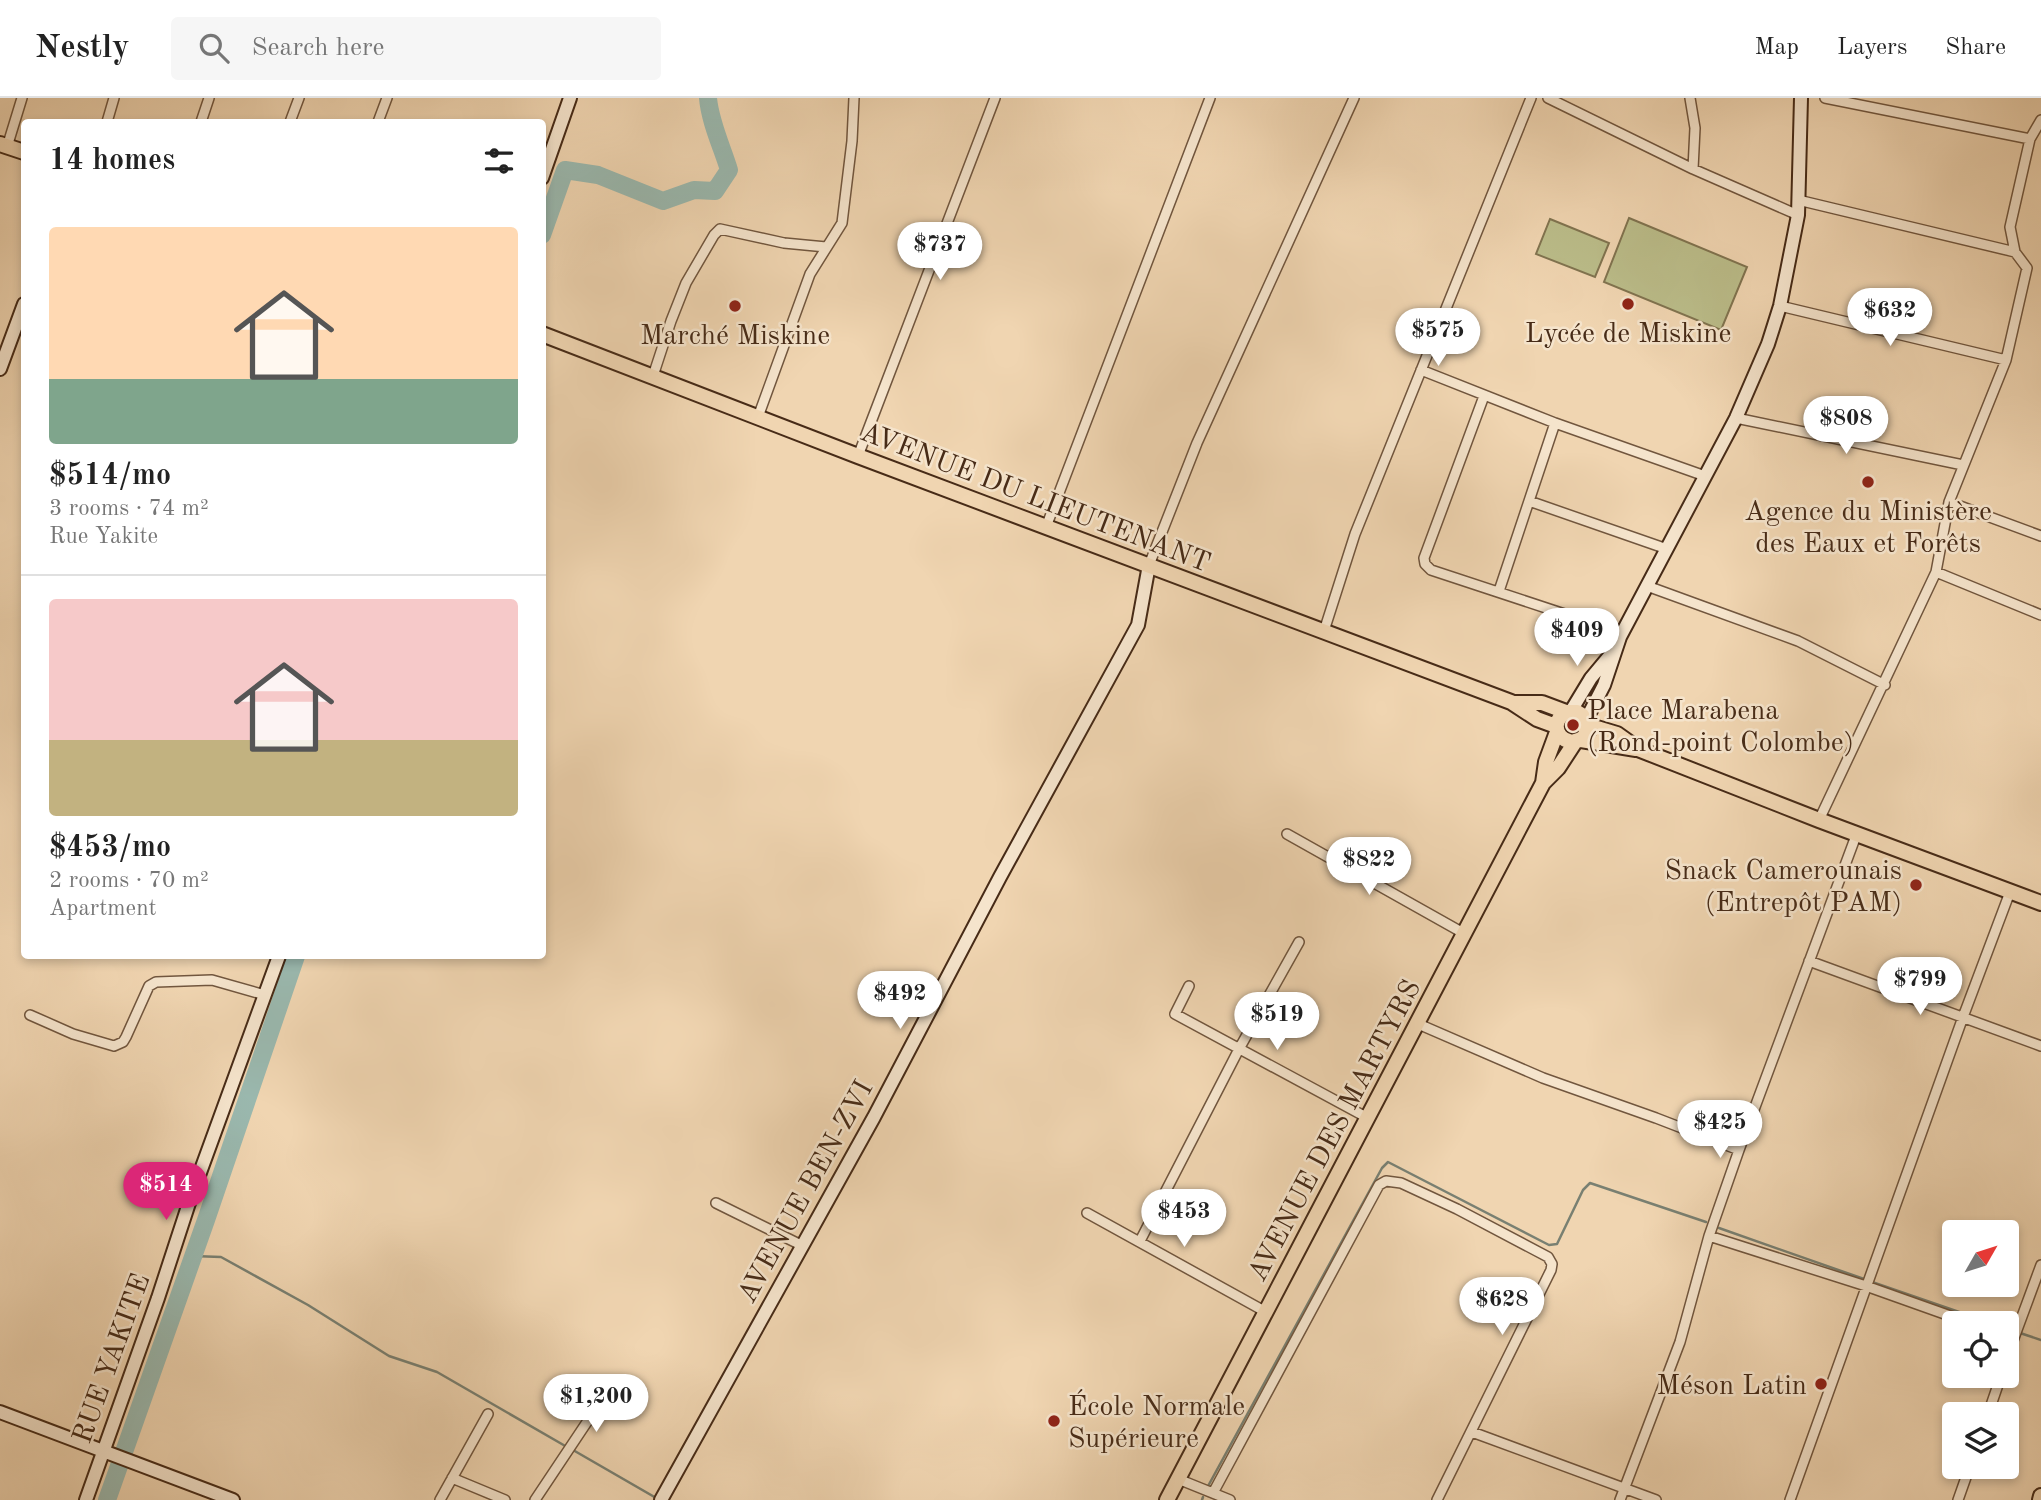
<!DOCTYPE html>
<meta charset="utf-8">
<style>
:root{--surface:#fff;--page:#f6f6f6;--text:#222;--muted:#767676;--line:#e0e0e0;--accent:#db2777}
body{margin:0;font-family:"Old Standard TT",serif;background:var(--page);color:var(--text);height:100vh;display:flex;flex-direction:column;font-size:26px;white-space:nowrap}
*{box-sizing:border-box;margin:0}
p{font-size:23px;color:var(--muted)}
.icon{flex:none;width:38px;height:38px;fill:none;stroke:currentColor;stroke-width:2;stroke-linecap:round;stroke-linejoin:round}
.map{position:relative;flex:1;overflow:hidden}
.details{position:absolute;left:21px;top:21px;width:525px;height:840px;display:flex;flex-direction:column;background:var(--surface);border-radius:7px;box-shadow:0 4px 10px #0003}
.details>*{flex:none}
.needle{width:46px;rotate:51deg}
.buttons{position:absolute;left:1942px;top:1122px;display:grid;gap:14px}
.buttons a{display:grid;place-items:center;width:77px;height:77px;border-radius:7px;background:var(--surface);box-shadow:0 4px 10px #0003;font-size:35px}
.price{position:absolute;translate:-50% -60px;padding:0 16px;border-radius:24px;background:#fff;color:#222;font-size:23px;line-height:46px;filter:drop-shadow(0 2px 4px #0008)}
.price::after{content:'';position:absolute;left:50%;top:42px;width:21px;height:16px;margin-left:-10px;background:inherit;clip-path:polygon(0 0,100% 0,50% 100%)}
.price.on{background:var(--accent);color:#fff}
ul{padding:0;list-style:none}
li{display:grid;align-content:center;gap:14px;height:371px;padding:0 28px}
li+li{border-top:2px solid var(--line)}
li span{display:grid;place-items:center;height:217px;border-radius:7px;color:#555}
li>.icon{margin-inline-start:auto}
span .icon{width:126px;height:126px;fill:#fffc;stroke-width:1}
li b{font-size:30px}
h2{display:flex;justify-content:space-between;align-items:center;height:84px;padding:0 28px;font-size:30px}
header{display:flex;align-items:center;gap:42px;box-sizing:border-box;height:98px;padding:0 35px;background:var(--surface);border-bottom:2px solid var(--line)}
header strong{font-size:33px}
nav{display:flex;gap:38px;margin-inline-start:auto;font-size:24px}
.search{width:490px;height:63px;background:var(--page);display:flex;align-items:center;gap:18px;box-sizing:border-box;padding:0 24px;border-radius:7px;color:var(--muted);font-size:26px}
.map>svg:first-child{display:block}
.green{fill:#bbbd8a;stroke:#817450;stroke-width:2}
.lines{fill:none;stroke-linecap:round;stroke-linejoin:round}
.stream{stroke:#798072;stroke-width:2.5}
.river{stroke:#9ab8ae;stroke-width:18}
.street-casing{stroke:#71563e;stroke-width:12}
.secondary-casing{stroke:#472b17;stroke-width:16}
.primary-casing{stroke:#472b17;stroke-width:18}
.street{stroke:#f5e4cc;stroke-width:9}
.secondary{stroke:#f5e4cc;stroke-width:12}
.primary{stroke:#f0d5b1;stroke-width:14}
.poi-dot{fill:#8f2418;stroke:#f5e4cc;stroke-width:2.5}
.labels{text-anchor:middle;stroke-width:5;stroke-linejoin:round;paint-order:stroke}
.poi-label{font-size:28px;fill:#472b17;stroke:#f5e4cc}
.street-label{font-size:28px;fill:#472b17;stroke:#f5e4cc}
</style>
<header>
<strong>Nestly</strong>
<div class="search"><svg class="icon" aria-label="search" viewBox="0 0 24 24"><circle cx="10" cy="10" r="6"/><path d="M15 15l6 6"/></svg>Search here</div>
<nav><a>Map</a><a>Layers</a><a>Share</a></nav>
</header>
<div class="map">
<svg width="2041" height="1402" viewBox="0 0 2041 1402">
<rect width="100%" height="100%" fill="#f0d5b1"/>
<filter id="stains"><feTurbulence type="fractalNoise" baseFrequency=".00286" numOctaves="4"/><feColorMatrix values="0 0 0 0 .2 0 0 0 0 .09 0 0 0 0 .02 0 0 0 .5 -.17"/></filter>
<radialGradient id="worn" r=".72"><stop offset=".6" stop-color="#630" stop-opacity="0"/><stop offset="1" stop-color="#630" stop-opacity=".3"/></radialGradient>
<!-- green -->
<path class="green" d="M1629,120l118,49 -26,63 -117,-48z
M1550,121l59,24 -14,34 -59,-23z"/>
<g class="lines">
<!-- stream -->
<path class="stream" d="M1719,1130l145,51
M193,1158l28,1 87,48 81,51 48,16 130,75
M1872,1184l119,41
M2020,1235l21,7
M573,1352l85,49
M1207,1390l175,-320 6,-6 161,83 8,-1 26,-54 7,-7 116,39
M1202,1402l1,-3"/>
<!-- river -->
<path class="river" d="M542,137l23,-65 33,5 65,26 31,-11 21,1 14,-21c-7,-23 -19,-48 -21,-72
M107,1402l99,-280 90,-264"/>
<defs>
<path id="street" d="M1548,0l145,71 105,46
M1690,0l5,30 -2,41
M1825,0l205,41 11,-19
M107,24l7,-24
M201,24l8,-24
M290,24l9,-24
M378,24l9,-24
M7,49l15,-49
M1798,102l217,52
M1780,208l226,54
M1421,272l134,53 150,53
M653,278l18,-55 15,-38 28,-48 6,-6 64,14 42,4
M1484,298l-60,162 1,6 6,6 191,63
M758,319l52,-143 32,-51 10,-82 2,-43
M1736,320l227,47
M858,358l137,-358
M1529,403l138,48
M1949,404l92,34
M1046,429l164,-429
M1149,467l48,-122 157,-345
M1936,474l105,43
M1647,488l151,55 87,44
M1499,493l56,-168
M1324,533l31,-97 176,-436
M1819,722l117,-248 13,-70 57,-142 21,-92 -12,-16 -5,-25 20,-88
M1287,736l178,100
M1809,863l232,85
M1189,888l-14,28 191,103
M30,917l43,19 41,12 9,-4 3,-5 23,-51 7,-4 56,-2 53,15
M1416,925l127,55 113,40 83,32
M716,1105l85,42
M1087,1115l179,99
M1709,1138l157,50 104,37
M1140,1143l99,-192 60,-107
M2007,1259l34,-92
M1988,1316l13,-38
M1472,1334l184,68
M452,1380l53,22
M1178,1381l52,21
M1213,1395l166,-308 7,-4 15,2 56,26 91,48 4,7 -1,6 -114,230
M440,1402l48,-86
M535,1402l64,-96
M1620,1402l60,-158 29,-106 30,-86 118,-317
M1790,1402l173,-483 47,-125
M1958,1402l12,-34"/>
<path id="secondary" d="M542,80l28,-80
M0,271l24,-65
M1571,613l20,-33 20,-24
M1586,622l18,-35 16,-48 116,-219 32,-74 12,-38 18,-91 3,-117
M0,1314l233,88
M86,1402l72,-202 32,-98 89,-244
M661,1402l213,-383 126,-240 138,-252 11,-60"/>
<path id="primary" d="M0,46l24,8
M542,236l316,122 653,246 26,17 19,7
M1514,605h28l24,9h11l5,3 5,10 -2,11c-19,17 -41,-10 -19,-24
M1587,627l30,9 21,15 181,71 222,83
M1581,642l55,9
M1543,685l3,-21 11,-30
M1167,1402l376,-717 15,-15 17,-26
M2040,1402l1,-4"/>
</defs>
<!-- street casing -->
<use href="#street" class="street-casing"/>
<!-- secondary casing -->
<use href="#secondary" class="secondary-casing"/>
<!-- primary casing -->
<use href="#primary" class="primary-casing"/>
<!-- street -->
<use href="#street" class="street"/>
<!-- secondary -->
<use href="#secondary" class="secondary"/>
<!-- primary -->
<use href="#primary" class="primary"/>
</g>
<!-- markers -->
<g class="poi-dot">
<circle cx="1628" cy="206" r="7"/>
<circle cx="735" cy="208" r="7"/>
<circle cx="1868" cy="384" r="7"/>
<circle cx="1573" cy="627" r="7"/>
<circle cx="1916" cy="787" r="7"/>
<circle cx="1821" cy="1286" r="7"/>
<circle cx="1054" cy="1323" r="7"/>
</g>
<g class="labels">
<!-- poi labels -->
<g class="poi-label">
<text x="1628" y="244">Lycée de Miskine</text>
<text x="735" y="246">Marché Miskine</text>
<text x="1868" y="422">Agence du Ministère<tspan x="1868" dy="32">des Eaux et Forêts</tspan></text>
<text x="1587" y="621" text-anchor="start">Place Marabena<tspan x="1587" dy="32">(Rond-point Colombe)</tspan></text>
<text x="1902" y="781" text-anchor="end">Snack Camerounais<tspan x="1902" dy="32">(Entrepôt PAM)</tspan></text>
<text x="1807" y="1296" text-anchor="end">Méson Latin</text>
<text x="1068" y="1317" text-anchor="start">École Normale<tspan x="1068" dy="32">Supérieure</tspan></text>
</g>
<!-- street labels -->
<g class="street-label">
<text transform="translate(1036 398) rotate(21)" y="10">AVENUE DU LIEUTENANT</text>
<text transform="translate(1333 1032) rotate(-62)" y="10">AVENUE DES MARTYRS</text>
<text transform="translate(804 1093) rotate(-61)" y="10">AVENUE BEN-ZVI</text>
<text transform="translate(110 1260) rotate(-70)" y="10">RUE YAKITE</text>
</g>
</g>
<rect width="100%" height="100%" filter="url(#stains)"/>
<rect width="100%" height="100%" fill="url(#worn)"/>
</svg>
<div class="buttons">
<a><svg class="needle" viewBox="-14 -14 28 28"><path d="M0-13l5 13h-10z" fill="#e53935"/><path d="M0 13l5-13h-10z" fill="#767676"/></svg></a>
<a><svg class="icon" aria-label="locate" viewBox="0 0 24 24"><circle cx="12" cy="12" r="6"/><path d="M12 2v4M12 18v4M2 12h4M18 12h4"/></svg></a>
<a><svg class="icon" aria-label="layers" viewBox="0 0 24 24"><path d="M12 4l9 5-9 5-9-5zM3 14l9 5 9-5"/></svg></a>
</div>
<b class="price" style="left:940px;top:184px">$737</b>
<b class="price" style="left:1890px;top:250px">$632</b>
<b class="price" style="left:1438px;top:270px">$575</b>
<b class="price" style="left:1846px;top:358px">$808</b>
<b class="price" style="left:1577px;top:570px">$409</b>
<b class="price" style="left:1369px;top:799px">$822</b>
<b class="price" style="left:1920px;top:919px">$799</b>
<b class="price" style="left:900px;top:933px">$492</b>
<b class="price" style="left:1277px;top:954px">$519</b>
<b class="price" style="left:1720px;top:1062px">$425</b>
<b class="price on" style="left:166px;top:1124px">$514</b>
<b class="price" style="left:1184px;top:1151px">$453</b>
<b class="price" style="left:1502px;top:1239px">$628</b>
<b class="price" style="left:596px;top:1336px">$1,200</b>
<section class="details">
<h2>14 homes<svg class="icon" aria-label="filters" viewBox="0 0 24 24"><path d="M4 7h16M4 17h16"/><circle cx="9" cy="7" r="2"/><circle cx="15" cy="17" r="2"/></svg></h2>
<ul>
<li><span style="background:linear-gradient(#ffd9b3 70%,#7fa58c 0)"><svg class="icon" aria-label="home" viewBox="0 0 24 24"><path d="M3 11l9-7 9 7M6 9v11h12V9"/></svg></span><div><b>$514/mo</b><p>3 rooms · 74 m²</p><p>Rue Yakite</p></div></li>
<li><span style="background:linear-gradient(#f6c9c9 65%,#c2b280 0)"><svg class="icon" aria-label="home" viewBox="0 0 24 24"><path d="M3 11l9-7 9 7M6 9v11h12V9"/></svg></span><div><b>$453/mo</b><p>2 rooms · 70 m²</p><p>Apartment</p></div></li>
</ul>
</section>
</div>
